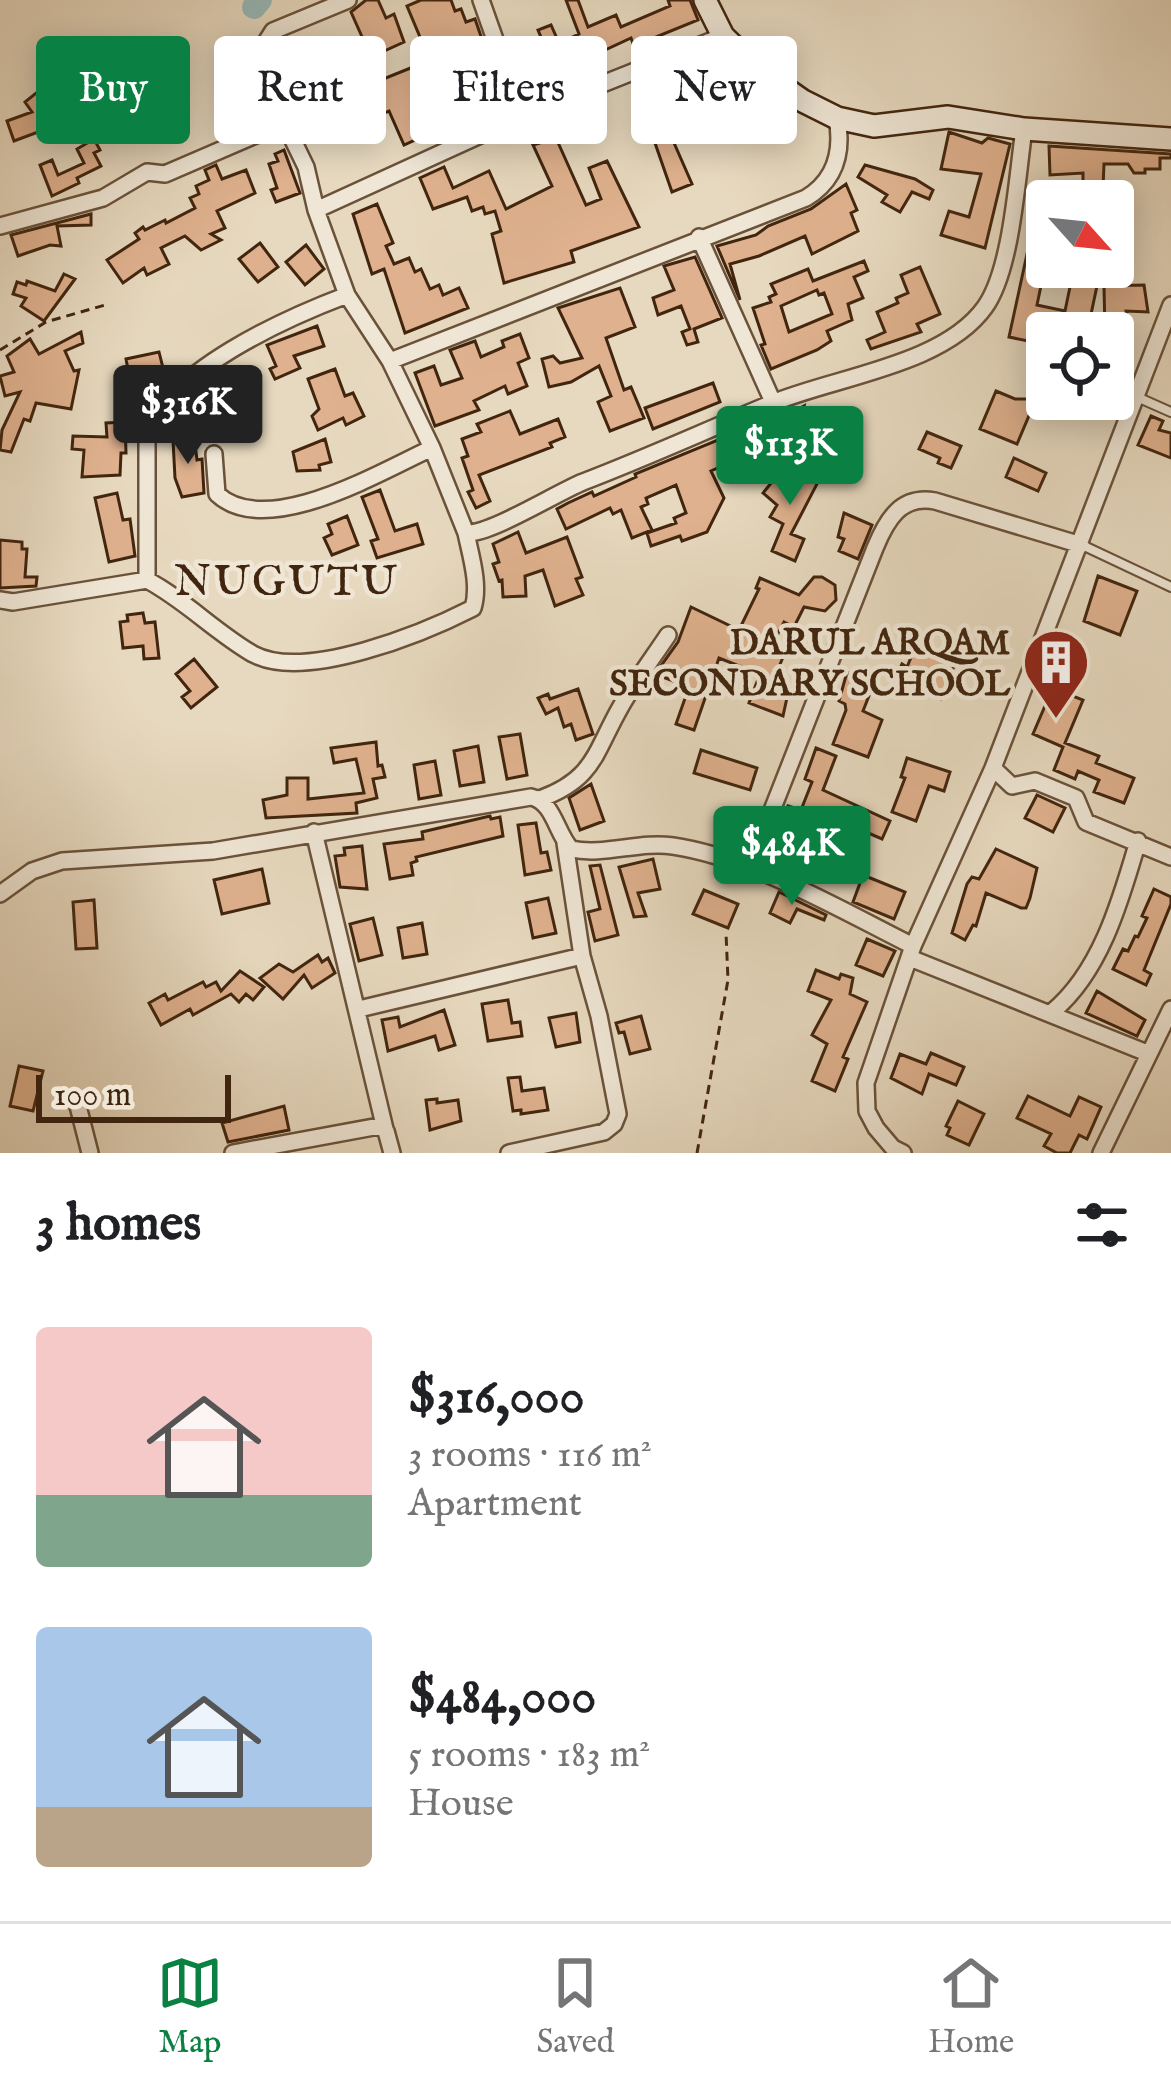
<!DOCTYPE html>
<meta charset="utf-8">
<style>
:root{--surface:#fff;--page:#f2f2f2;--text:#202124;--muted:#757577;--line:#e0e0e0;--accent:#0b8043}
body{margin:0;font-family:"IM FELL English",serif;background:var(--page);color:var(--text);height:100vh;display:flex;flex-direction:column;font-size:45px;white-space:nowrap}
*{box-sizing:border-box;margin:0}
p{font-size:39px;color:var(--muted)}
.icon{flex:none;width:66px;height:66px;fill:none;stroke:currentColor;stroke-width:2;stroke-linecap:round;stroke-linejoin:round}
.map{position:relative;height:1153px;overflow:hidden}
.drawer{display:flex;flex-direction:column;background:var(--surface);flex:1}
.drawer>*{flex:none}
.hud{position:absolute;left:36px;top:36px;width:1101px;height:108px;display:flex;gap:24px}
.needle{width:78px;rotate:117deg}
.buttons{position:absolute;left:1026px;top:180px;display:grid;gap:24px}
.buttons a{display:grid;place-items:center;width:108px;height:108px;border-radius:12px;background:var(--surface);box-shadow:0 6px 30px #0003;font-size:60px}
.scale{position:absolute;left:36px;bottom:30px;width:195px;box-sizing:border-box;padding-left:12px;border:6px solid #41250e;border-top:0;font-size:33px;line-height:42px;white-space:nowrap;color:#41250e;-webkit-text-stroke:9px #efe6d5;paint-order:stroke}
.price{position:absolute;translate:-50% -102px;padding:0 27px;border-radius:12px;background:var(--accent);color:#fff;font-size:39px;line-height:78px;filter:drop-shadow(0 3px 6px #0008)}
.price::after{content:'';position:absolute;left:50%;top:72px;width:36px;height:27px;margin-left:-18px;background:inherit;clip-path:polygon(0 0,100% 0,50% 100%)}
.price.selected{background:#222;color:#fff}
ul{padding:0;list-style:none}
li{display:flex;align-items:center;gap:36px;height:300px;padding:0 36px}
li span{display:grid;place-items:center;flex:none;width:336px;height:240px;border-radius:12px;color:#555}
li>.icon{margin-inline-start:auto}
span .icon{width:144px;height:144px;fill:#fffc;stroke-width:1}
li b{font-size:51px}
h2{display:flex;justify-content:space-between;align-items:center;height:144px;padding:0 36px;font-size:51px}
.chip{padding:0 42px;border-radius:12px;background:var(--surface);box-shadow:0 6px 30px #0003;font-size:42px;line-height:108px}
.chip.selected{background:var(--accent);color:#fff}
.menu{display:flex;justify-content:space-around;align-items:center;height:168px;border-top:3px solid var(--line);background:var(--surface);font-size:33px;color:var(--muted)}
.menu a{display:grid;justify-items:center;gap:6px}
.menu .selected{color:var(--accent)}
.map>svg:first-child{display:block}
.lines{fill:none;stroke-linecap:round;stroke-linejoin:round}
.river{stroke:#98b9b9;stroke-width:24}
.building{fill:#dfb18e;stroke:#41250e;stroke-width:3;fill-rule:evenodd}
.lane-casing{stroke:#6a523a;stroke-width:12}
.street-casing{stroke:#6a523a;stroke-width:20}
.secondary-casing{stroke:#41250e;stroke-width:26}
.path{stroke:#41250e;stroke-width:3;stroke-dasharray:9 6;stroke-linecap:butt}
.lane{stroke:#efe6d5;stroke-width:8}
.street{stroke:#efe6d5;stroke-width:15}
.secondary{stroke:#efe6d5;stroke-width:21}
.labels{text-anchor:middle;stroke-width:9;stroke-linejoin:round;paint-order:stroke}
.poi-label{font-size:36px;font-weight:bold;fill:#41250e;stroke:#efe6d5;text-anchor:end}
.quarter-label{font-size:42px;letter-spacing:3px;fill:#41250e;stroke:#efe6d5}
</style>
<div class="map">
<svg width="1171" height="1153" viewBox="0 0 1171 1153">
<rect width="100%" height="100%" fill="#e7d9bf"/>
<filter id="stains"><feTurbulence type="fractalNoise" baseFrequency=".00167" numOctaves="4"/><feColorMatrix values="0 0 0 0 .2 0 0 0 0 .09 0 0 0 0 .02 0 0 0 .5 -.17"/></filter>
<radialGradient id="worn" r=".72"><stop offset=".6" stop-color="#630" stop-opacity="0"/><stop offset="1" stop-color="#630" stop-opacity=".3"/></radialGradient>
<g class="lines">
<!-- river -->
<path class="river" d="M254,7l6,-7"/>
</g>
<!-- building -->
<path class="building" d="M366,0h12l8,18 8,-4 10,28 -33,15 -20,-45z
M421,0h30l4,11 6,-2 5,13 9,-3 9,26 -11,5 15,33 -18,9 -14,-30 -18,8 -5,-2 -26,-62z
M566,0h12l10,27 28,-12 5,12 49,-21 -2,-6h22l8,20 -64,26 -3,-8 -45,21 4,10 -64,22 -9,-26 22,-8 -5,-11 9,-4 -5,-12 13,-5 8,18 20,-9z
M98,44l12,18 -21,15 -4,-5 -23,14 19,30 -16,11 -3,-4 -48,18 -7,-20 25,-9 -7,-10 25,-20 -6,-10 15,-9 4,7z
M306,63l7,11 27,-11 7,17 9,-4 5,12 52,-21 14,40 34,-14 9,22 -66,30 -15,-34 -36,17 -15,-34 -34,14 -15,-37z
M949,132l33,11 6,-5 22,6 -25,104 -44,-13 8,-24 20,6 12,-43 -40,-5z
M671,136l21,48 -20,8 -17,-49z
M556,138l30,67 15,-6 -12,-31 18,-7 32,66 -68,24 3,11 -70,21 -12,-49 9,-3 -6,-20 -10,3 -2,-7 -11,4 -5,-14 -34,12 -13,-31 24,-11 9,21 36,-17 17,38 46,-23 -19,-41z
M94,139l6,11 -6,3 7,13 -24,12 2,5 -27,13 -12,-31 12,-5 6,15 26,-12 -7,-14z
M1049,146l122,8v4h-11v11h-15v4h-11l-6,-9h-24l-1,23h-20v-14l-33,2z
M284,150l16,43 -24,9 -5,-12 6,-2 -8,-24 9,-3 -3,-7z
M216,165l6,14 24,-9 9,23 -38,18 8,17 -14,6 10,6 -20,10 -16,-14 -24,12 8,16 -22,11 -3,-7 -21,15 -16,-23 32,-21 -4,-6 8,-6 2,3 20,-10 1,3 29,-15 -5,-10 9,-4 -3,-8 13,-6 -4,-10z
M865,165l50,14 18,11 -4,9 -17,-7 -12,20 -18,-10 5,-7 -29,-18z
M846,184l11,26 -6,3 7,18 -46,23 -7,-18 -46,20 -29,8 10,36 -23,-54 39,-11 12,-9 43,-17z
M377,204l16,39 -7,3 8,18 15,-6 6,14 6,-3 9,20 9,-4 4,10 16,-7 9,20 -63,25 -21,-64 -12,5 -19,-60z
M91,214v11l-34,1 4,20 -11,-1 -32,11 -7,-21z
M1032,231l15,3v33h54l-14,66h-40v12l-38,-8zM1043,276l28,6 -6,29 -28,-6z
M260,243l18,24 -20,15 -19,-23z
M306,245l18,24 -19,16 -19,-23z
M695,257l27,61 -28,11 4,13 -11,3 -5,-13 8,-3 -9,-23 -23,9 -5,-17 21,-8 -10,-24z
M864,261l4,10 -14,6 9,21 -15,6 4,16 -25,11 4,10 -14,9 -46,19 -10,-24 4,-1 -12,-36 18,-6 -2,-5 7,-3 -5,-10 37,-15 5,12zM817,290l2,5 5,-2 8,21 -43,18 -8,-26z
M920,267l20,47 -23,10 4,8 -50,17 -4,-9 18,-8 -8,-20 21,-9 -2,-5 12,-5 -7,-18z
M64,274l11,5 -31,42 -23,-15 5,-8 -13,-4 4,-12 9,3 1,-4 28,10z
M1144,285l4,27 -22,-1 2,30 -14,1v-9h-9l-1,-47z
M620,288l15,39 -29,11 18,52 7,-3 13,31 -34,13 -12,-29 13,-6 -12,-30 -28,16 -22,5 -7,-28 11,-3 7,7 22,-5 -24,-50z
M317,326l7,20 -30,10 6,12 -25,11 -5,-10 6,-3 -9,-21z
M81,332l2,11 -18,8 9,20 5,-1 -8,39 -35,-6 -6,18 -6,-2 -13,33 -11,-2 2,-20 18,-38 -15,4 -5,-20 14,-4 -7,-16 23,-17 9,15z
M520,334l9,24 -11,5 9,23 -19,8 -3,-8 -31,15 5,9 -44,16 -20,-53 19,-7 7,19 21,-7 -12,-28 25,-9 6,16 23,-10 -2,-6z
M159,352l5,20 -13,3 1,4 -22,1 -4,-21z
M335,369l10,27 8,-3 11,23 -18,9 -3,-7 -25,12 -6,-14 7,-7 -11,-30z
M713,383l7,19 -67,27 -8,-21z
M996,391l19,8h21l-19,45 -37,-15z
M804,406l-4,15 7,3 -16,8 4,9 -23,13 5,4 -17,9 -8,-14 -41,18 13,27 -17,34 -25,9 -2,-5 -29,10 -4,-13 29,-10 -2,-5 12,-5 -10,-28 -30,13 2,6 -7,3 11,23 -20,8 -11,-28 -8,4 -3,-6 -44,21 -9,-20 11,-6 24,-11 2,4 42,-19 -1,-3 90,-37 2,3 24,-13 2,4 6,-2 3,6 18,-10 -2,-5z
M510,411l10,23 38,-15 7,18 -15,6 2,4 -73,28 11,26 -14,7 -8,-16 5,-2 -11,-32 6,-2 -6,-17 19,-7 -4,-8z
M1151,416l12,5 -4,9 12,3v25l-33,-13z
M125,422l1,31h-5l-1,22 -38,2 2,-27 -12,-1 1,-13 34,1 -1,-14z
M927,432l34,14 -10,22 -13,-5 2,-5 -21,-9z
M194,436l3,24 5,-1 2,34 -22,4 -7,-19 -2,-38z
M325,439l6,23 -12,3 1,5 -23,1 -4,-19z
M1014,458l32,15 -8,18 -32,-14z
M786,465l32,17 -27,52 13,5 -9,22 -23,-10 11,-27 -13,-7 7,-12 -14,-12z
M380,490l15,41 22,-7 6,20 -46,14 -6,-17 7,-2 -16,-42z
M117,493l6,27 7,-1 5,37 -26,6 -14,-64z
M844,513l28,12 -14,34 -19,-8 5,-12 -6,-2z
M347,516l11,29 -26,10 -8,-17 8,-4 -4,-10z
M518,532l8,21 41,-16 15,40 -6,2 7,16 -28,11 -12,-36 -18,6 1,20 -23,1 -1,-17 -3,1 -6,-17 6,-2 -6,-18z
M0,540l22,2v7h5l-2,28h12l-1,9 -36,2z
M1098,576l39,15 -17,44 -36,-14z
M814,577h8l13,8 1,15 -11,11 -21,-4 -10,20 -10,-5 -12,23 14,5 -15,36 17,7 -5,23 -34,-13 11,-29 -41,-16 -25,72 -18,-6 13,-37 -34,-13 23,-32 13,-35 48,23 20,-41 -3,-1 4,-10 39,17z
M143,613l2,10 10,-1 4,36 -15,1 -1,-13 -20,2 -3,-26 8,-1 -1,-6z
M917,643l39,18 -15,38 -46,-20 7,-15 5,3z
M1070,653l15,7 -15,35 13,5 -18,43 34,13 -3,7 38,15 -10,25 -30,-11 5,-12 -21,-9 -3,8 -21,-9 9,-23 -30,-13 12,-28 8,3 13,-31 -6,-3z
M194,659l23,28 -26,21 -9,-11 8,-6 -14,-17z
M847,672l27,11 -11,28 19,9 -14,37 -35,-13 13,-34 -1,-6 -6,-3z
M578,689l15,45 -17,6 -5,-16 -7,3 -6,-19 -12,6 -8,-16 10,-4 2,5z
M520,734l7,41 -20,4 -8,-42z
M376,742l2,24 4,-1 3,12 -12,2 4,19 -21,5 1,10 -91,5 -3,-18 24,-5v-17h21v21l56,-6 -8,-34 -22,4 -3,-15z
M478,746l6,36 -24,4 -6,-35z
M816,748l20,8 -13,34 67,31 -8,18 -62,-27 -5,14 -30,-10 3,-10 13,4 11,-28 -7,-3z
M701,750l56,18 -7,22 -56,-17z
M907,758l43,14 -6,19 -15,-5 -13,35 -24,-9 13,-34 -4,-1z
M435,761l6,34 -22,4 -5,-34z
M591,784l13,37 -24,9 -11,-32z
M1037,795l28,13 -12,24 -28,-14z
M490,816l1,3 9,-2 3,19 -87,21 1,4 -6,2 2,12 -23,4 -6,-35 39,-5 -1,-7z
M536,823l5,30 6,-1 4,18 -26,5 -7,-50z
M362,846l5,43 -27,-2 -5,-31 10,-1 -1,-7z
M996,849l41,19 -7,30 -4,10h-5l-35,-15 -10,33 -3,-1 -8,15 -13,-7 15,-49 5,-7 7,2z
M653,859l7,30 -22,4 8,23 -12,1 -15,-50z
M600,865l18,70 -23,6 -7,-29 12,-3 -10,-43z
M262,869l7,34 -47,11 -8,-34z
M863,875l42,17 -11,27 -41,-17z
M1154,889l17,8v7l-27,66 7,4 -5,11 -33,-16 10,-20 5,2 7,-15 3,1 9,-19 -5,-2z
M704,890l34,14 -10,24 -35,-14z
M779,892l47,23 -2,5 -27,-11 -7,14 -20,-10z
M548,898l8,35 -23,5 -7,-35z
M94,900l3,48 -21,1 -3,-47z
M373,918l9,37 -23,6 -9,-37z
M422,923l5,31 -24,4 -5,-30z
M867,939l28,12 -12,25 -27,-11z
M318,955l4,7 6,-4 7,15 -23,15 -8,-13 -21,24 -23,-21 19,-14 14,8z
M816,970l23,9 2,-5 12,4 -3,16 17,8 -24,55 5,2 -13,32 -23,-10 15,-37 -15,-9 19,-35 -23,-9z
M240,971l24,16 -11,13 -7,-6 -7,8 -8,-8 -38,21 -3,-6 -29,16 -12,-22 16,-9 3,6 35,-18 3,5 10,-5 5,9z
M1097,991l48,29 -8,16 -51,-23z
M508,1000l4,23 8,-1 2,14 -34,5 -6,-37z
M444,1010l11,35 -16,5 -4,-14 -47,15 -6,-31 16,-3 2,10z
M576,1013l4,29 -24,5 -7,-29z
M641,1016l9,33 -20,5 -6,-22 -5,1 -3,-10z
M931,1053l33,14 -8,18 -27,-11 -7,20 -31,-16 9,-24 26,10z
M19,1066l24,5 -10,40 -23,-5z
M520,1077l2,14 22,-3 4,22 -27,4v-4l-8,1 -5,-33z
M1028,1096l42,20 9,-19 22,10 -14,32 -8,-4 -9,18h-13l-13,-7 7,-12 -34,-16z
M437,1099v4l21,-3 3,21 -31,9 -4,-30z
M958,1101l26,13 -15,31 -22,-10 3,-7 -4,-2z
M284,1106l5,24 -61,12 -6,-19z"/>
<g class="lines">
<defs>
<path id="lane" d="M1137,397l34,15
M1082,545l89,42"/>
<path id="street" d="M348,0l-75,31 -9,14 -3,29 45,93 10,43 31,85 43,66 42,87 34,85c23,2 90,-40 117,-51 63,-24 124,-52 187,-78 63,-27 173,-38 215,-97 27,-38 32,-130 39,-178
M481,0l41,116
M316,210l206,-94 201,-80
M0,226l103,-28 44,-26 18,2 93,-40 27,-7
M699,237l74,165
M390,361l416,-163c30,-18 37,-47 31,-80
M214,454l3,40c49,46 163,-22 215,-46
M147,580v-143c16,-65 142,-120 200,-142
M0,600l13,2 134,-22c38,20 68,52 106,74 52,28 171,-21 220,-46 7,-23 -2,-51 -7,-75
M993,768l19,18 23,-5 41,17 10,24 85,35
M540,799c54,-20 54,-45 80,-91 14,-25 32,-49 48,-73
M314,832l71,297
M749,869l126,-321c12,-29 26,-53 60,-47l146,44
M0,894l32,-23 30,-10 151,-10 318,-54c23,5 25,36 40,52 34,7 68,-8 102,-3 80,12 168,64 240,100
M910,958l237,95
M359,1009l223,-53
M1052,1012c49,-40 69,-113 86,-171
M78,1106l12,47
M233,1153l146,-27 7,5 6,22
M509,1153l95,-21 10,-8 4,-10 -19,-98 -17,-60 -17,-113
M903,1153l-10,-5 -17,-20 -9,-17 -1,-28 47,-137 80,-178 178,-463
M1101,1153l70,-144"/>
<path id="secondary" d="M705,0l18,36 33,32 47,33 34,17 37,8 74,-9 76,12 147,10"/>
</defs>
<!-- lane casing -->
<use href="#lane" class="lane-casing"/>
<!-- street casing -->
<use href="#street" class="street-casing"/>
<!-- secondary casing -->
<use href="#secondary" class="secondary-casing"/>
<!-- path -->
<path class="path" d="M0,350l46,-28 59,-17
M697,1153l31,-173 -2,-47"/>
<!-- lane -->
<use href="#lane" class="lane"/>
<!-- street -->
<use href="#street" class="street"/>
<!-- secondary -->
<use href="#secondary" class="secondary"/>
</g>
<!-- icons -->
<defs>
<symbol id="building-pin" viewBox="-11 -11 22 30"><path d="M0 17L-7.5 6A9.5 9.5 0 1 1 7.5 6Z" fill="#8f2418" stroke="#efe6d5"/><path d="M-4-6H4V6H1V3H-1V6H-4ZM-2.5-4.3h1.7v1.8h-1.7ZM.8-4.3h1.7v1.8H.8ZM-2.5-1h1.7V.8h-1.7ZM.8-1h1.7V.8H.8Z" fill="#fff"/></symbol>
</defs>
<g fill-rule="evenodd">
<use href="#building-pin" x="1018" y="624" width="76" height="104"/>
</g>
<g class="labels">
<!-- poi labels -->
<g class="poi-label">
<text x="1010" y="654">DARUL ARQAM<tspan x="1010" dy="41">SECONDARY SCHOOL</tspan></text>
</g>
<!-- quarter labels -->
<g class="quarter-label">
<text x="287" y="595">NUGUTU</text>
</g>
</g>
<rect width="100%" height="100%" filter="url(#stains)"/>
<rect width="100%" height="100%" fill="url(#worn)"/>
</svg>
<div class="buttons">
<a><svg class="needle" viewBox="-14 -14 28 28"><path d="M0-13l5 13h-10z" fill="#e53935"/><path d="M0 13l5-13h-10z" fill="#757577"/></svg></a>
<a><svg class="icon" aria-label="locate" viewBox="0 0 24 24"><circle cx="12" cy="12" r="6"/><path d="M12 2v4M12 18v4M2 12h4M18 12h4"/></svg></a>
</div>
<div class="scale">100 m</div>
<b class="price selected" style="left:188px;top:467px">$316K</b>
<b class="price" style="left:790px;top:508px">$113K</b>
<b class="price" style="left:792px;top:908px">$484K</b>
<div class="hud">
<a class="chip selected">Buy</a>
<a class="chip">Rent</a>
<a class="chip">Filters</a>
<a class="chip">New</a>
</div>
</div>
<section class="drawer">
<h2>3 homes<svg class="icon" aria-label="filters" viewBox="0 0 24 24"><path d="M4 7h16M4 17h16"/><circle cx="9" cy="7" r="2"/><circle cx="15" cy="17" r="2"/></svg></h2>
<ul>
<li><span style="background:linear-gradient(#f6c9c9 70%,#7fa58c 0)"><svg class="icon" aria-label="home" viewBox="0 0 24 24"><path d="M3 11l9-7 9 7M6 9v11h12V9"/></svg></span><div><b>$316,000</b><p>3 rooms · 116 m²</p><p>Apartment</p></div></li>
<li><span style="background:linear-gradient(#a9c7e8 75%,#b9a48a 0)"><svg class="icon" aria-label="home" viewBox="0 0 24 24"><path d="M3 11l9-7 9 7M6 9v11h12V9"/></svg></span><div><b>$484,000</b><p>5 rooms · 183 m²</p><p>House</p></div></li>
</ul>
</section>
<nav class="menu">
<a class="selected"><svg class="icon" aria-label="map" viewBox="0 0 24 24"><path d="M3 6l6-2 6 2 6-2v14l-6 2-6-2-6 2zM9 4v14M15 6v14"/></svg>Map</a>
<a><svg class="icon" aria-label="saved" viewBox="0 0 24 24"><path d="M7 4h10v16l-5-4-5 4z"/></svg>Saved</a>
<a><svg class="icon" aria-label="home" viewBox="0 0 24 24"><path d="M3 11l9-7 9 7M6 9v11h12V9"/></svg>Home</a>
</nav>
